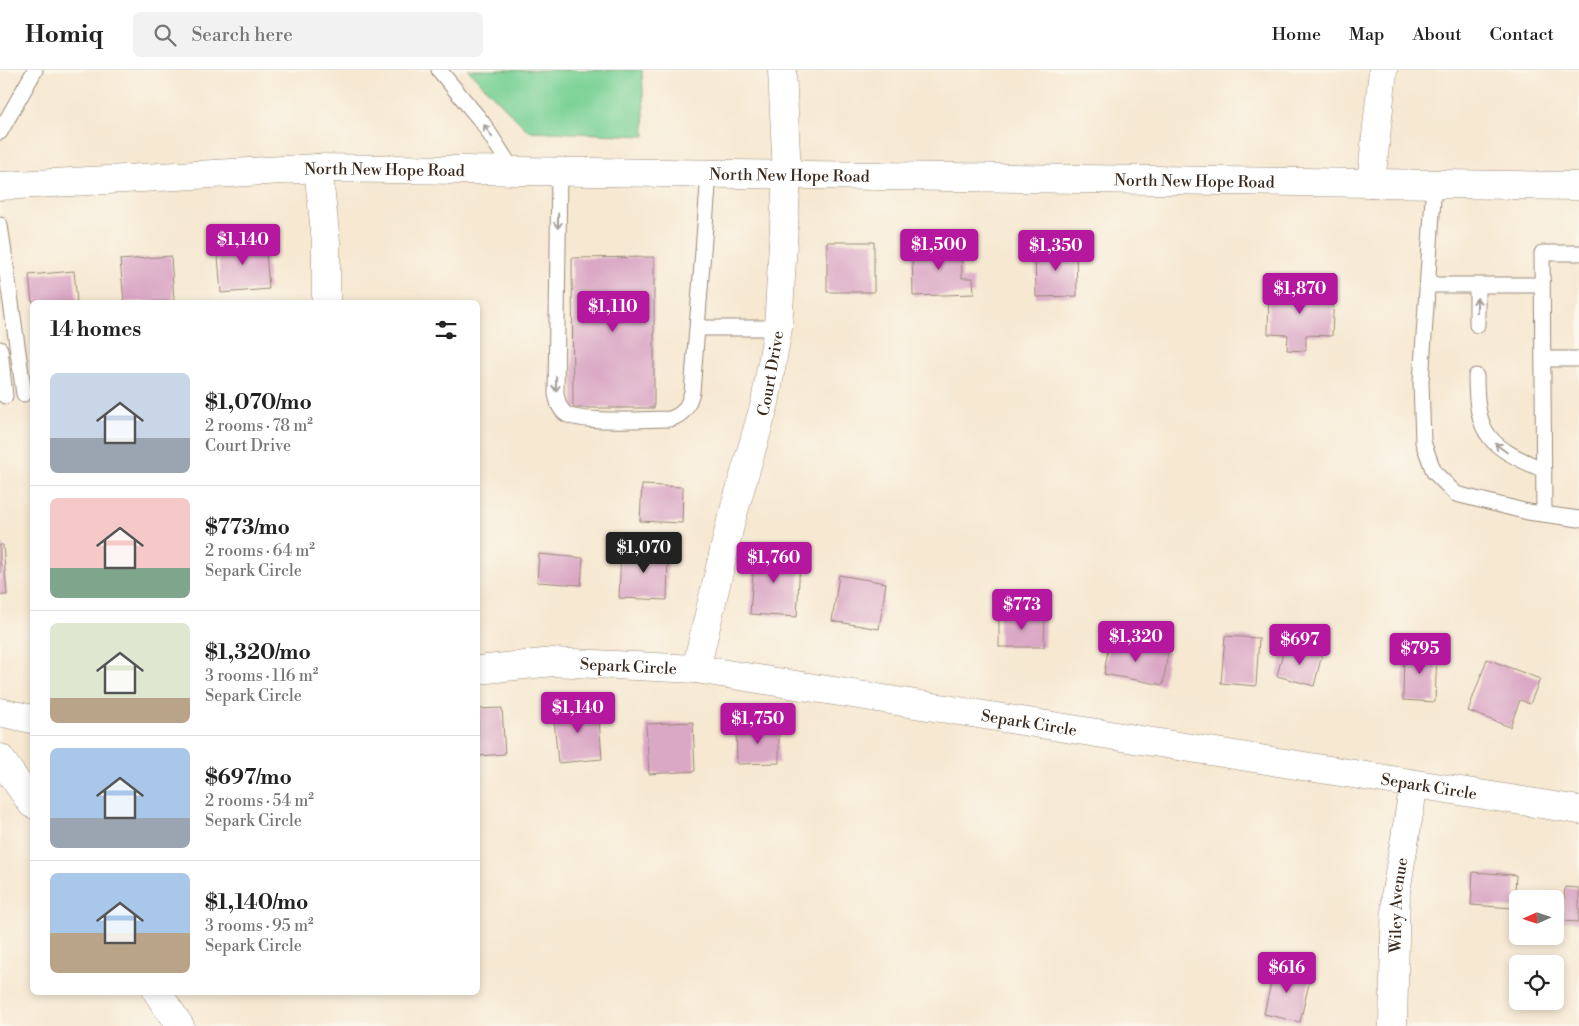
<!DOCTYPE html>
<meta charset="utf-8">
<style>
:root{--surface:#fff;--page:#f2f2f2;--text:#222;--muted:#767676;--line:#e0e0e0;--accent:#b5179e}
body{margin:0;font-family:"Libre Bodoni",serif;background:var(--page);color:var(--text);height:100vh;display:flex;flex-direction:column;font-size:19px;white-space:nowrap}
*{box-sizing:border-box;margin:0}
p{font-size:16px;color:var(--muted)}
.icon{flex:none;width:28px;height:28px;fill:none;stroke:currentColor;stroke-width:2;stroke-linecap:round;stroke-linejoin:round}
.map{position:relative;flex:1;overflow:hidden}
.details{position:absolute;left:30px;top:230px;width:450px;height:695px;display:flex;flex-direction:column;background:var(--surface);border-radius:8px;box-shadow:0 2px 8px #0003}
.details>*{flex:none}
.needle{width:32px;rotate:267deg}
.fabs{position:absolute;left:1509px;top:820px;display:grid;gap:10px}
.fabs a{display:grid;place-items:center;width:55px;height:55px;border-radius:8px;background:var(--surface);box-shadow:0 2px 8px #0003;font-size:25px}
.price{position:absolute;translate:-50% -42px;padding:0 11px;border-radius:5px;background:var(--accent);color:#fff;font-size:16px;line-height:32px;filter:drop-shadow(0 1px 2px #0008)}
.price::after{content:'';position:absolute;left:50%;top:30px;width:15px;height:11px;margin-left:-8px;background:inherit;clip-path:polygon(0 0,100% 0,50% 100%)}
.price.active{background:#222;color:#fff}
ul{padding:0;list-style:none}
li{display:flex;align-items:center;gap:15px;height:125px;padding:0 20px}
li+li{border-top:1px solid var(--line)}
li span{display:grid;place-items:center;flex:none;width:140px;height:100px;border-radius:8px;color:#555}
li>.icon{margin-inline-start:auto}
span .icon{width:60px;height:60px;fill:#fffc;stroke-width:1}
li b{font-size:21px}
h2{display:flex;justify-content:space-between;align-items:center;height:60px;padding:0 20px;font-size:21px}
header{display:flex;align-items:center;gap:30px;box-sizing:border-box;height:70px;padding:0 25px;background:var(--surface);border-bottom:1px solid var(--line)}
header strong{font-size:24px}
nav{display:flex;gap:28px;margin-inline-start:auto;font-size:18px}
.search{width:350px;height:45px;background:var(--page);display:flex;align-items:center;gap:12px;box-sizing:border-box;padding:0 18px;border-radius:8px;color:var(--muted);font-size:19px}
.map>svg:first-child{display:block}
.green{fill:#7cd296;stroke:#5c7e5a}
.building{fill:#daa7c5}
.lines{fill:none;stroke-linecap:round;stroke-linejoin:round}
.service-casing{stroke:#988978;stroke-width:17}
.minor-casing{stroke:#988978;stroke-width:29}
.tertiary-casing{stroke:#988978;stroke-width:29}
.primary-casing{stroke:#988978;stroke-width:29}
.service{stroke:#fff;stroke-width:15}
.minor{stroke:#fff;stroke-width:28}
.tertiary{stroke:#fff;stroke-width:28}
.primary{stroke:#fff;stroke-width:28}
.oneway{stroke:#a79f9a}
.labels{text-anchor:middle;stroke-width:4;stroke-linejoin:round;paint-order:stroke}
.street-label{font-size:16px;fill:#3b2a1e;stroke:#fbf7ec}
</style>
<header>
<strong>Homiq</strong>
<div class="search"><svg class="icon" aria-label="search" viewBox="0 0 24 24"><circle cx="10" cy="10" r="6"/><path d="M15 15l6 6"/></svg>Search here</div>
<nav><a>Home</a><a>Map</a><a>About</a><a>Contact</a></nav>
</header>
<div class="map">
<svg width="1579" height="956" viewBox="0 0 1579 956">
<rect width="100%" height="100%" fill="#fbf7ec"/>
<filter id="ink" filterUnits="userSpaceOnUse"><feTurbulence type="fractalNoise" baseFrequency=".02" numOctaves="2"/><feDisplacementMap in="SourceGraphic" scale="10" xChannelSelector="R" yChannelSelector="G"/><feConvolveMatrix kernelMatrix="1 2 1 2 8 2 1 2 1" color-interpolation-filters="sRGB"/></filter>
<filter id="wash" filterUnits="userSpaceOnUse"><feTurbulence type="fractalNoise" baseFrequency=".0096" numOctaves="4" result="noise"/><feDisplacementMap in="SourceGraphic" scale="20" xChannelSelector="R" yChannelSelector="G"/><feGaussianBlur stdDeviation="1.12" result="paint"/><feColorMatrix in="noise" values="0 0 0 0 0 0 0 0 0 0 0 0 0 0 0 0 0 1.4 0 .05"/><feComposite in="paint" operator="in"/></filter>
<g filter="url(#wash)">
<rect width="100%" height="100%" fill="#f6e8d1"/>
<!-- green -->
<path class="green" d="M468,0h174l3,66 -117,-5z"/>
<g id="blocks">
<!-- building -->
<path class="building" d="M265,169l4,50 -48,4 -4,-49z
M827,172h47v50h-47z
M961,174l1,34h11l1,16 -61,2 -1,-51z
M1035,178h41l1,48 -41,1z
M171,186l3,45 -50,1 -4,-42z
M654,187v151h-81l-1,-150z
M74,201l3,31h-45l-3,-27z
M1269,219l65,1 -2,46 -26,-1v16l-19,-1 1,-15 -20,-1z
M642,415l41,2 -1,36 -42,-2z
M0,475h3l4,50h-7z
M755,475l23,1v13l22,1 -3,57 -47,-3z
M621,479l47,1 -1,50 -48,-2z
M539,484l44,4 -2,27 -44,-3z
M839,505l47,8 -7,46 -47,-8z
M999,545h46l-1,32h-45z
M1225,566l34,2 -3,48 -35,-3z
M1109,572l59,10 -5,33 -59,-11z
M1285,575l37,10 -8,31 -37,-10z
M1404,579l33,1 -2,52 -32,-2z
M1487,589l53,20 -10,25 -10,-4 -10,27 -42,-16z
M598,636l4,53 -44,4 -5,-53z
M502,638l3,46 -27,2v-47z
M693,652l2,49 -46,3 -3,-50z
M779,657v36l-42,1 -1,-36z
M1473,802l43,3 -2,33 -43,-3z
M1565,817l14,1v34l-17,-1z
M1275,896l36,9 -11,47 -36,-8z"/>
</g>
</g>
<g filter="url(#ink)">
<use href="#blocks" fill-opacity="0" stroke="#988978" stroke-width="1"/>
<g class="lines">
<defs>
<path id="service" d="M439,0l43,52 32,50
M0,62l35,-62
M559,102l-3,222c2,8 3,15 10,20 17,10 82,5 104,5 15,-5 18,-13 22,-27l17,-218
M1434,113l-13,199 2,60 11,30 22,22 72,18 51,7
M0,155l24,169
M1428,215h114
M1477,255v-40
M698,258h80
M0,279l5,47
M1543,289h36
M1476,306c0,61 14,71 68,94
M1544,444l-2,-261h37"/>
<g id="minor">
<path d="M318,98l8,74v60"/>
<path d="M1371,113l12,-113"/>
<path id="s1" d="M696,599l35,-148 34,-118 13,-75 9,-153"/>
<path id="s2" d="M478,600l75,-8 143,7 883,141"/>
<path d="M0,642l32,7"/>
<path d="M0,688l32,46"/>
<path d="M157,922l23,34"/>
<path id="s3" d="M1393,956l3,-135 18,-107"/>
</g>
<path id="tertiary" d="M782,0l5,105"/>
<g id="primary">
<path id="s4" d="M0,116l318,-18 1261,18"/>
</g>
</defs>
<!-- service casing -->
<use href="#service" class="service-casing"/>
<!-- minor casing -->
<use href="#minor" class="minor-casing"/>
<!-- tertiary casing -->
<use href="#tertiary" class="tertiary-casing"/>
<!-- primary casing -->
<use href="#primary" class="primary-casing"/>
<!-- service -->
<use href="#service" class="service"/>
<!-- minor -->
<use href="#minor" class="minor"/>
<!-- tertiary -->
<use href="#tertiary" class="tertiary"/>
<!-- primary -->
<use href="#primary" class="primary"/>
</g>
<!-- one-way arrows -->
<defs><path id="oneway-shaft" d="M-6 0H5M1.5-3L5.5 0L1.5 3" fill="none" stroke-width="1.6" stroke-linecap="round" stroke-linejoin="round" transform="scale(1.25)"/></defs>
<g class="oneway">
<use href="#oneway-shaft" transform="translate(488 61) rotate(-123)"/>
<use href="#oneway-shaft" transform="translate(558 151) rotate(91)"/>
<use href="#oneway-shaft" transform="translate(1477 235) rotate(-89)"/>
<use href="#oneway-shaft" transform="translate(556 314) rotate(91)"/>
<use href="#oneway-shaft" transform="translate(1501 378) rotate(-143)"/>
</g>
</g>
<g class="labels">
<!-- street labels -->
<g class="street-label">
<text dy="6" stroke="none"><textPath href="#s4" startOffset="385">North New Hope Road</textPath></text>
<text dy="6" stroke="none"><textPath href="#s4" startOffset="790">North New Hope Road</textPath></text>
<text dy="6" stroke="none"><textPath href="#s4" startOffset="1195">North New Hope Road</textPath></text>
<text dy="6" stroke="none"><textPath href="#s1" startOffset="305">Court Drive</textPath></text>
<text dy="6" stroke="none"><textPath href="#s2" startOffset="151">Separk Circle</textPath></text>
<text dy="6" stroke="none"><textPath href="#s2" startOffset="556">Separk Circle</textPath></text>
<text dy="6" stroke="none"><textPath href="#s2" startOffset="961">Separk Circle</textPath></text>
<text dy="6" stroke="none"><textPath href="#s3" startOffset="121">Wiley Avenue</textPath></text>
</g>
</g>
</svg>
<div class="fabs">
<a><svg class="needle" viewBox="-14 -14 28 28"><path d="M0-13l5 13h-10z" fill="#e53935"/><path d="M0 13l5-13h-10z" fill="#767676"/></svg></a>
<a><svg class="icon" aria-label="locate" viewBox="0 0 24 24"><circle cx="12" cy="12" r="6"/><path d="M12 2v4M12 18v4M2 12h4M18 12h4"/></svg></a>
</div>
<b class="price" style="left:243px;top:196px">$1,140</b>
<b class="price" style="left:939px;top:201px">$1,500</b>
<b class="price" style="left:1056px;top:202px">$1,350</b>
<b class="price" style="left:1300px;top:245px">$1,870</b>
<b class="price" style="left:613px;top:263px">$1,110</b>
<b class="price active" style="left:644px;top:504px">$1,070</b>
<b class="price" style="left:774px;top:514px">$1,760</b>
<b class="price" style="left:1022px;top:561px">$773</b>
<b class="price" style="left:1136px;top:593px">$1,320</b>
<b class="price" style="left:1300px;top:596px">$697</b>
<b class="price" style="left:1420px;top:605px">$795</b>
<b class="price" style="left:578px;top:664px">$1,140</b>
<b class="price" style="left:758px;top:675px">$1,750</b>
<b class="price" style="left:1287px;top:924px">$616</b>
<section class="details">
<h2>14 homes<svg class="icon" aria-label="filters" viewBox="0 0 24 24"><path d="M4 7h16M4 17h16"/><circle cx="9" cy="7" r="2"/><circle cx="15" cy="17" r="2"/></svg></h2>
<ul>
<li><span style="background:linear-gradient(#c9d6e8 65%,#9aa5b1 0)"><svg class="icon" aria-label="home" viewBox="0 0 24 24"><path d="M3 11l9-7 9 7M6 9v11h12V9"/></svg></span><div><b>$1,070/mo</b><p>2 rooms · 78 m²</p><p>Court Drive</p></div></li>
<li><span style="background:linear-gradient(#f6c9c9 70%,#7fa58c 0)"><svg class="icon" aria-label="home" viewBox="0 0 24 24"><path d="M3 11l9-7 9 7M6 9v11h12V9"/></svg></span><div><b>$773/mo</b><p>2 rooms · 64 m²</p><p>Separk Circle</p></div></li>
<li><span style="background:linear-gradient(#dfe7d0 75%,#b9a48a 0)"><svg class="icon" aria-label="home" viewBox="0 0 24 24"><path d="M3 11l9-7 9 7M6 9v11h12V9"/></svg></span><div><b>$1,320/mo</b><p>3 rooms · 116 m²</p><p>Separk Circle</p></div></li>
<li><span style="background:linear-gradient(#a9c7e8 70%,#9aa5b1 0)"><svg class="icon" aria-label="home" viewBox="0 0 24 24"><path d="M3 11l9-7 9 7M6 9v11h12V9"/></svg></span><div><b>$697/mo</b><p>2 rooms · 54 m²</p><p>Separk Circle</p></div></li>
<li><span style="background:linear-gradient(#a9c7e8 60%,#b9a48a 0)"><svg class="icon" aria-label="home" viewBox="0 0 24 24"><path d="M3 11l9-7 9 7M6 9v11h12V9"/></svg></span><div><b>$1,140/mo</b><p>3 rooms · 95 m²</p><p>Separk Circle</p></div></li>
</ul>
</section>
</div>
